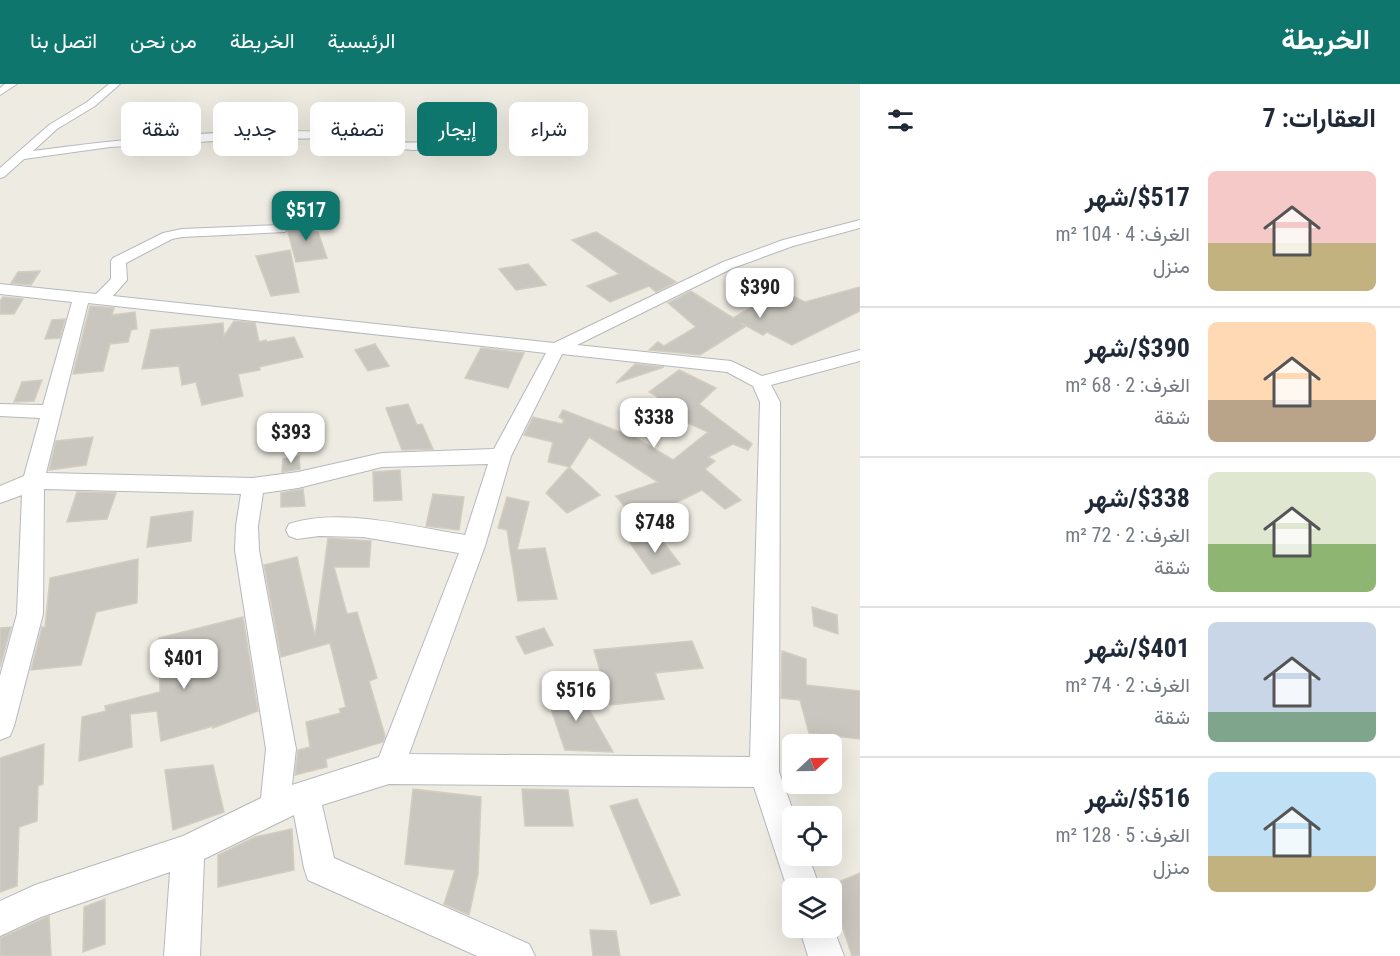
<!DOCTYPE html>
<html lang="ar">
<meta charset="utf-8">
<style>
:root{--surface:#fff;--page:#f2f2f3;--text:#1f2937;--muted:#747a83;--line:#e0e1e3;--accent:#0f766e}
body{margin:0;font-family:"Roboto Condensed",Vazirmatn,sans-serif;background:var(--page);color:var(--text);direction:rtl;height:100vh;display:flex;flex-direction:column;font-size:22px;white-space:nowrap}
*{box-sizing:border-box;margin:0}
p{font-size:20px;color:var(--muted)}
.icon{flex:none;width:33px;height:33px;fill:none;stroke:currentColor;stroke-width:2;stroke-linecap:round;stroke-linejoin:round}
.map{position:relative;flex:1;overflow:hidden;direction:ltr}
.sheet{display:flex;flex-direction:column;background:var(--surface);width:540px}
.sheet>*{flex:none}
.hud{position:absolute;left:18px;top:18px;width:570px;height:54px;direction:rtl;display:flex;gap:12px}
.needle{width:39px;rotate:68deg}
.buttons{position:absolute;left:782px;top:650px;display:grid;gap:12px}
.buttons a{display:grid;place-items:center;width:60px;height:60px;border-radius:9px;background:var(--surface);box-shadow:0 6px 24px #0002;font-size:30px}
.price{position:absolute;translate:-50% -51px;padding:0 14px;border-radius:12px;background:#fff;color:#222;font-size:20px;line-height:39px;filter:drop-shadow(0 2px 3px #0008)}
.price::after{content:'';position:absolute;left:50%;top:36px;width:18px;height:14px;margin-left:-9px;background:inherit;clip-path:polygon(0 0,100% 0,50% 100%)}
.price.current{background:var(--accent);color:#fff}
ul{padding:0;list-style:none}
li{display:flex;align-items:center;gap:18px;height:150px;padding:0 24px}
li+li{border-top:2px solid var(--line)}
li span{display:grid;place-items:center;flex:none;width:168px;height:120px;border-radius:9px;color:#555}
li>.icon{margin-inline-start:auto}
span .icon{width:72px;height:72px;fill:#fffc;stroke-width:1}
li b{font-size:26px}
h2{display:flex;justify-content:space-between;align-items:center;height:72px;padding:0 24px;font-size:26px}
.pill{padding:0 21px;border-radius:9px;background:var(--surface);box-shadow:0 6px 24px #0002;font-size:21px;line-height:54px}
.pill.current{background:var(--accent);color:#fff}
header{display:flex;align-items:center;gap:36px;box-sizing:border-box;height:84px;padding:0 30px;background:var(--accent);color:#fff}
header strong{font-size:28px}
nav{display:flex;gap:33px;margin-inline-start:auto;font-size:21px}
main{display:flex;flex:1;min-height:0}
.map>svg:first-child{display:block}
.building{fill:#c9c6bf;stroke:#d3cdc0;stroke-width:1.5}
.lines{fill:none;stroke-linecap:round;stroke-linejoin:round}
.minor-casing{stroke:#b5b9bd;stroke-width:2}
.minor{fill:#fff;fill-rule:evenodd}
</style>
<header>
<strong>الخريطة</strong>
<nav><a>الرئيسية</a><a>الخريطة</a><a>من نحن</a><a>اتصل بنا</a></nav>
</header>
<main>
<section class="sheet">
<h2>العقارات: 7<svg class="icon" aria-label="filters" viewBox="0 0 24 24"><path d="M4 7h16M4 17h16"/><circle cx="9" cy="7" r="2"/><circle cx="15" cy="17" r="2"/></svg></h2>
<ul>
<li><span style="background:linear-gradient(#f6c9c9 60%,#c2b280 0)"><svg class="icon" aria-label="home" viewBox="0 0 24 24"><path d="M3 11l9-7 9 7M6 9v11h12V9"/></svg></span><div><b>$517/شهر</b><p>الغرف: 4 · 104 m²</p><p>منزل</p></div></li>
<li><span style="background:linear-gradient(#ffd9b3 65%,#b9a48a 0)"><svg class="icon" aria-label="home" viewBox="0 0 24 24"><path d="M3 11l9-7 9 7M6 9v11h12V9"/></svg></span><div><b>$390/شهر</b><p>الغرف: 2 · 68 m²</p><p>شقة</p></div></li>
<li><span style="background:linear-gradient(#dfe7d0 60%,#8fb573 0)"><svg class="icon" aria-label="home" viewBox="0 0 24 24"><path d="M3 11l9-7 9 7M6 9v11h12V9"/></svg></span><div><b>$338/شهر</b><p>الغرف: 2 · 72 m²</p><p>شقة</p></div></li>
<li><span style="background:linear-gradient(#c9d6e8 75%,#7fa58c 0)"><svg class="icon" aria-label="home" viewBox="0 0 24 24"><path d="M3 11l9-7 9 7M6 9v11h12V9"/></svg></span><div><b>$401/شهر</b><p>الغرف: 2 · 74 m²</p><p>شقة</p></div></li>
<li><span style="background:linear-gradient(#bfe0f5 70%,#c2b280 0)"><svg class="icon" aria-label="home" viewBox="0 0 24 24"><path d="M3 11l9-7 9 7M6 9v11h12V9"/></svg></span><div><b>$516/شهر</b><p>الغرف: 5 · 128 m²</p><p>منزل</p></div></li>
</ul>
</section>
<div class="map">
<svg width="860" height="872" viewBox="0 0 860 872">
<rect width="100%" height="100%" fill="#eeebe2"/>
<!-- building -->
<path class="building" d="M311,136l4,12h3l9,26 -31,4 -8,-30 1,-4 -3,-5z
M596,148l57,36 23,14 -20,10 -7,-6 -39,16 -23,-16 32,-12 -47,-34z
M290,166l9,42 -28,4 -15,-40z
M528,180l18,21 -30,5 -17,-21z
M40,187l-9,14 -20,-2 7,-11z
M860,203v24l-68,34 -25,-13 -4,3 -22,-12 5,3 -46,29 -51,-5 9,-8 6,4 32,-19 -28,-24 23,-12 42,27 48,-28 24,12z
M3,213l20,2 -9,15h-14v-13z
M90,222l24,2 -2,7 23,-3 2,17 -6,1 -3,12 -18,2 -7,27 -30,3z
M65,235l-5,19 -15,1 7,-19z
M234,237l21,2 4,19 7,-2v2l28,-5 9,20 -44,10 1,3 -22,4 5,22 -41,9 -6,-23 -14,3 -3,-19 -37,3 9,-39 72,-7 1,13z
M375,260l14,22 -21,5 -13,-21z
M481,264l43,5 -16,35 -43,-10z
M635,280l29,3 -48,16z
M679,286l37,18 -17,16 53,40 -4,6 -15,-6 -25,13 7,4 -10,8 36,31 -16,9 -23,-19 -47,23 7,8 -20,7 -26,-32 42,-14 -69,-45 -19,30 -22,-5 5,-20 -29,-7 9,-18 29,7 2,-4 -5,-3 4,-7 75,29 35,21 35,-28 -58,-26 8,-9 -9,-5z
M42,296l-8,21 -20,1 8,-20z
M408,320l9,21 5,-1 11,25 -31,1 -16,-42z
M93,353l-7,28 -37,5 7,-29z
M299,372l1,13 -18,3 1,-13z
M569,383l31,28 -33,18 -21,-20z
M400,386l2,30 -28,1 -1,-29z
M303,405l2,17 -24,1v-14z
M77,408l39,1 -9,26 -40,3z
M433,410l31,3 -5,33 -33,-4z
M507,413l22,5 -12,48 28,-2 12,51 -39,2 -11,-71 -9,-2z
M193,427l-2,30 -44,6 4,-30z
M657,450l23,30 -28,10 -22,-31z
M328,454l43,3 -2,26h-35l13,47 10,-2 20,66 -8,3 16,55 -2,6 -57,17 1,8 -32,8 3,-25 12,-3 -4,-25 35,-9 -2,-4 7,-2 -16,-64 -49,14 -17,-92 33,-8 18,79z
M138,475l-1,44 -41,9 -15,53 -50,5 11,-43h3l5,-49z
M812,523l25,8 1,19 -24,-8z
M243,533l15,94 -45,17v-2l-52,15 -4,-30 -27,3 2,33 -53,14 3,-44 24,-6 -1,-5 55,-14 -1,-54z
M11,543l-11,40v-39z
M544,544l9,17 -28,9 -9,-17z
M692,557l11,27 -48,5 9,26 -54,6 -16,-55z
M782,567l24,8v26l54,6v48l-51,-6 -9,-33 -19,-2z
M576,602l37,66 -48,-2 -20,-59z
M44,660l-1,40 -5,2 -1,35 -18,6 -2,59 -17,6v-134z
M213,681l11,47 -51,18 -8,-60z
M413,705l68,8 -3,77 -9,41 -25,-11 11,-34 -50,-6z
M522,705l46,1 5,36h-48z
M637,715l43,96 -29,9 -41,-98z
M292,745l2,41 -76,17v-32l37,-18z
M860,789v83h-8l-23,-70z
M105,815v45l-22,8 1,-45z
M49,832l2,40h-51v-18z
M590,846l26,1 4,25h-27z"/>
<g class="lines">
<defs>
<path id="minor" d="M5,0h12l-17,11v-7z
M109,0h11l-25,22 -38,23 -24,22c96,-13 199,-23 296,-19 16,0 33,6 49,8 39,6 67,1 104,-8l6,3 -37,12 -38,3 -34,-3 -48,-9 -99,2 -122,7 -86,12 -20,18 -4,1v-10l49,-43 38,-23z
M860,136v8l-67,18 -60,22 -156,77 154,16 31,15 98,-26v11l-89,24 9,17 -1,370 16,44h-3v39h16l12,33h-28l-1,12 -37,-113 -365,-3 -67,21 12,53 195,86 6,12h-58l-169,-76 -4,-12 -10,-53 -90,44 -4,97h-36l6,-84 -129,45 -41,19v-35l35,-16 148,-49 78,-38 5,-49 -31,-199 1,-24 5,-32 -197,-5 -1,125 -29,112 -4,10 -10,4v-64l17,-62 5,-119 -22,8v-17l24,-10 16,-58 -40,-2v-12l43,1 29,-103 -72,-8v-10l96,10 15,-15v-18l2,-3 50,-25 19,-4 98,-4 7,4 -2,3 -103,5 -10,2 -46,24 1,17 -14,16 441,47 169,-81 60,-22zM88,219l458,50 -52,96 -112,4 -84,19 -45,6 -207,-5zM562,270l165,18 26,14 7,16 -10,355 -341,-3 76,-208 26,-90zM488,380l-23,71c-53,-8 -124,-28 -176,-11l-3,6 3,6 8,3 22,-3 44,1 96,16 -80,204 -87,28 4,-36 -37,-199 -1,-24 5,-33 35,-5 84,-21z
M831,838l13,34h-36l-9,-29h32z"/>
</defs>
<!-- minor casing -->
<use href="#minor" class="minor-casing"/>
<!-- minor -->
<use href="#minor" class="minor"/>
</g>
</svg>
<div class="buttons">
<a><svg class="needle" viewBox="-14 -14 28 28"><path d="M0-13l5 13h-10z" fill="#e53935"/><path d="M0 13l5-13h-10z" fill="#747a83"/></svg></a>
<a><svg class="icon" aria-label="locate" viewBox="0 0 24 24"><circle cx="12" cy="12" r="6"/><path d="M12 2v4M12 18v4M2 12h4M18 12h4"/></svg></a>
<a><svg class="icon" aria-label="layers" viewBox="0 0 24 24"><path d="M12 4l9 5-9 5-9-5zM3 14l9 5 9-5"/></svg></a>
</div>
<b class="price current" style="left:306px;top:158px">$517</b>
<b class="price" style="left:760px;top:235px">$390</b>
<b class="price" style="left:654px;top:365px">$338</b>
<b class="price" style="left:291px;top:380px">$393</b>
<b class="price" style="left:655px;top:470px">$748</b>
<b class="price" style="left:184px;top:606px">$401</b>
<b class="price" style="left:576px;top:638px">$516</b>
<div class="hud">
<a class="pill">شراء</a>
<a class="pill current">إيجار</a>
<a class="pill">تصفية</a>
<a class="pill">جديد</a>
<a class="pill">شقة</a>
</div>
</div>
</main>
